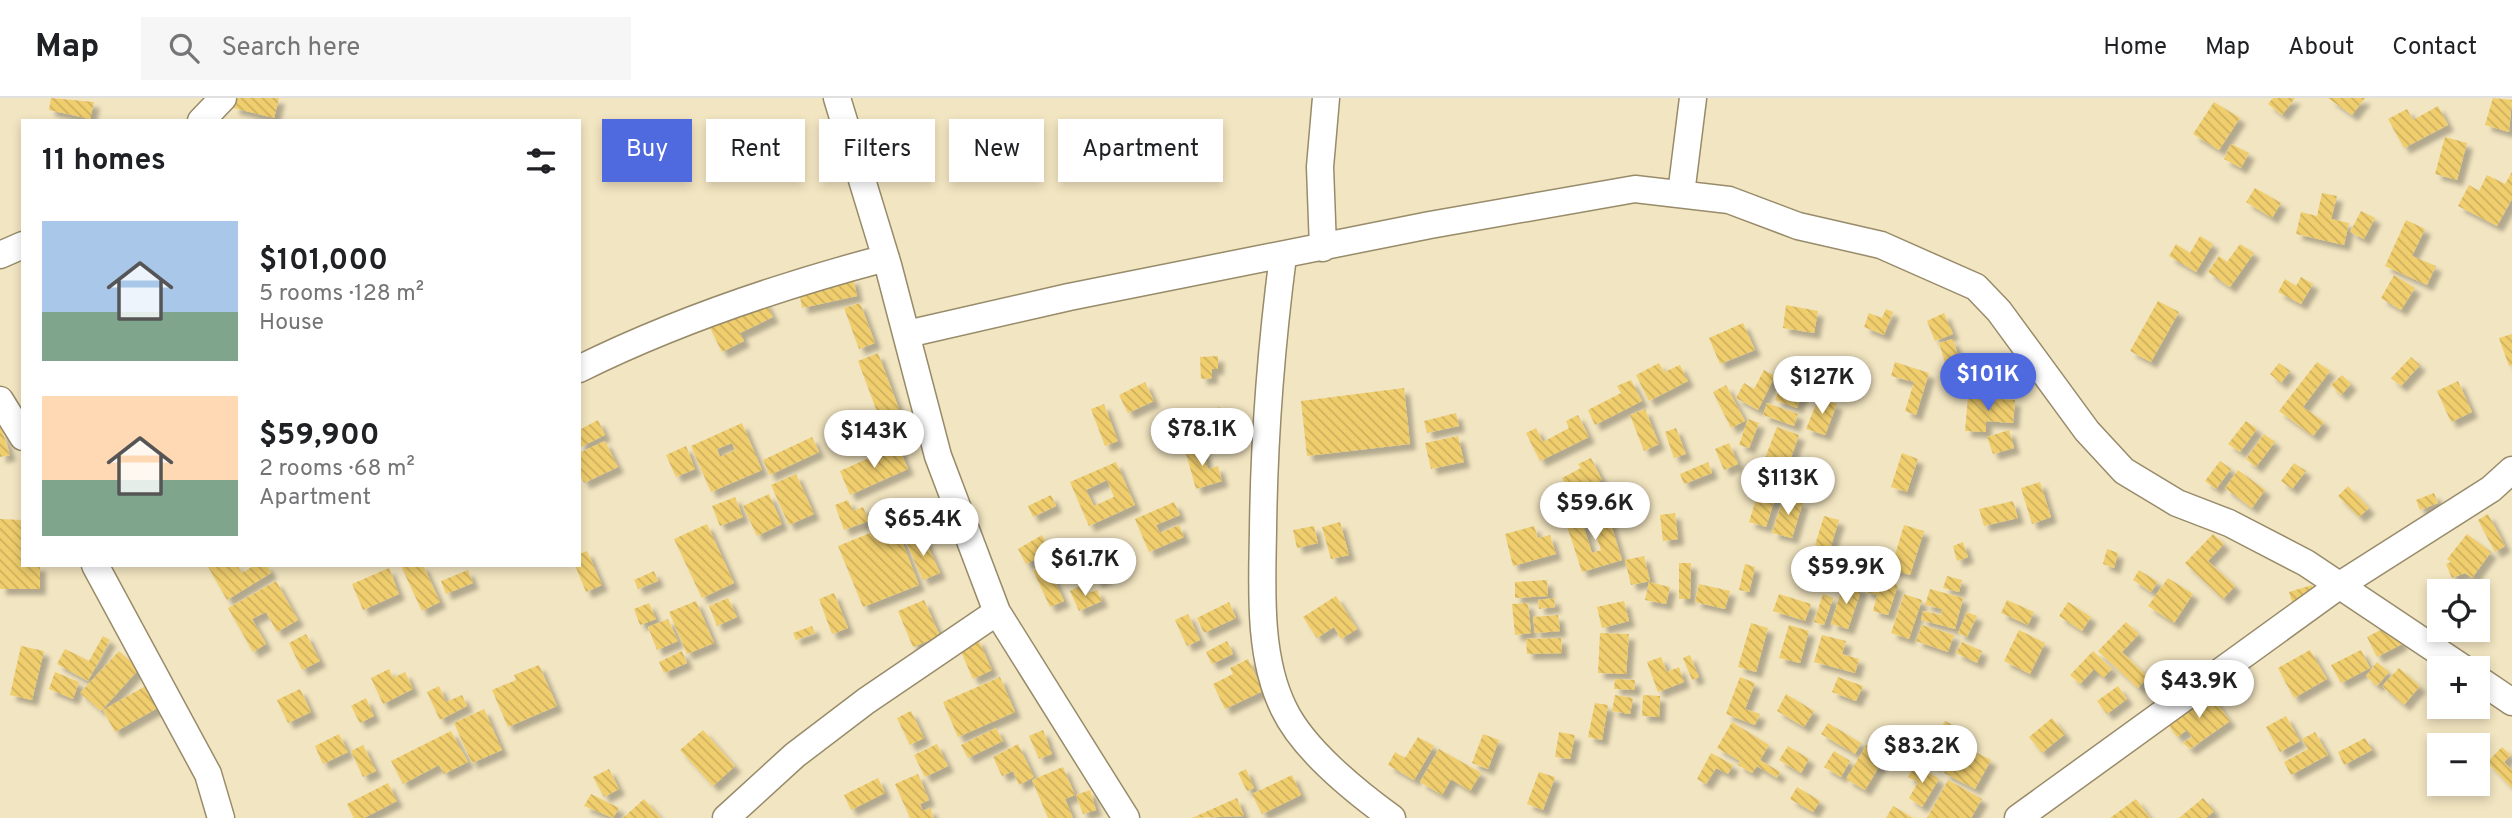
<!DOCTYPE html>
<meta charset="utf-8">
<style>
:root{--surface:#fff;--page:#f6f6f6;--text:#202124;--muted:#757577;--line:#e0e0e0;--accent:#4f69de}
body{margin:0;font-family:Overpass,sans-serif;background:var(--page);color:var(--text);height:100vh;display:flex;flex-direction:column;font-size:26px;white-space:nowrap}
*{box-sizing:border-box;margin:0}
p{font-size:23px;color:var(--muted)}
.icon{flex:none;width:38px;height:38px;fill:none;stroke:currentColor;stroke-width:2;stroke-linecap:round;stroke-linejoin:round}
.map{position:relative;flex:1;overflow:hidden}
.details{position:absolute;left:21px;top:21px;width:560px;height:448px;display:flex;flex-direction:column;background:var(--surface);border-radius:0px;box-shadow:0 4px 10px #0003}
.details>*{flex:none}
.hud{position:absolute;left:602px;top:21px;width:665px;height:63px;display:flex;gap:14px}
.tools{position:absolute;left:2427px;top:481px;display:grid;gap:14px}
.tools a{display:grid;place-items:center;width:63px;height:63px;border-radius:0px;background:var(--surface);box-shadow:0 4px 10px #0003;font-size:35px}
.price{position:absolute;translate:-50% -60px;padding:0 16px;border-radius:24px;background:#fff;color:#222;font-size:23px;line-height:46px;filter:drop-shadow(0 2px 4px #0008)}
.price::after{content:'';position:absolute;left:50%;top:42px;width:21px;height:16px;margin-left:-10px;background:inherit;clip-path:polygon(0 0,100% 0,50% 100%)}
.price.active{background:var(--accent);color:#fff}
ul{padding:0;list-style:none}
li{display:flex;align-items:center;gap:21px;height:175px;padding:0 21px}
li span{display:grid;place-items:center;flex:none;width:196px;height:140px;border-radius:0px;color:#555}
li>.icon{margin-inline-start:auto}
span .icon{width:84px;height:84px;fill:#fffc;stroke-width:1}
li b{font-size:30px}
h2{display:flex;justify-content:space-between;align-items:center;height:84px;padding:0 21px;font-size:30px}
.tag{padding:0 24px;border-radius:0px;background:var(--surface);box-shadow:0 4px 10px #0003;font-size:24px;line-height:63px}
.tag.active{background:var(--accent);color:#fff}
header{display:flex;align-items:center;gap:42px;box-sizing:border-box;height:98px;padding:0 35px;background:var(--surface);border-bottom:2px solid var(--line)}
header strong{font-size:33px}
nav{display:flex;gap:38px;margin-inline-start:auto;font-size:24px}
.search{width:490px;height:63px;background:var(--page);display:flex;align-items:center;gap:18px;box-sizing:border-box;padding:0 24px;border-radius:0px;color:var(--muted);font-size:26px}
.map>svg:first-child{display:block}
.building{fill:url(#building-back-hatch);fill-rule:evenodd;filter:url(#shadow)}
.lines{fill:none;stroke-linecap:round;stroke-linejoin:round}
.minor-casing{stroke:#988b6a;stroke-width:29}
.minor{stroke:#fff;stroke-width:26}
</style>
<header>
<strong>Map</strong>
<div class="search"><svg class="icon" aria-label="search" viewBox="0 0 24 24"><circle cx="10" cy="10" r="6"/><path d="M15 15l6 6"/></svg>Search here</div>
<nav><a>Home</a><a>Map</a><a>About</a><a>Contact</a></nav>
</header>
<div class="map">
<svg width="2512" height="720" viewBox="0 0 2512 720">
<defs>
<pattern id="building-back-hatch" width="6" height="6" patternUnits="userSpaceOnUse" patternTransform="scale(1.75)"><rect width="6" height="6" fill="#f0ce6e"/><path d="M-1 5l2 2M0 0l6 6M5-1l2 2" fill="none" stroke="#ceb05e"/></pattern>
<filter id="shadow"><feDropShadow dx="6" dy="6" stdDeviation="2" flood-color="#0004"/></filter>
</defs>
<rect width="100%" height="100%" fill="#f2e5c1"/>
<!-- building -->
<path class="building" d="M51,0l43,4 -4,17 -41,-9z
M236,0h43l-5,20 -41,-10z
M2273,0h22l-13,17 -14,-11z
M2328,0h37l-13,17z
M2493,0l19,2 -3,32 -24,-7z
M2214,4l26,16 -21,32 -26,-16z
M2438,8l10,19 -44,23 -16,-29 19,-10 6,11z
M2445,39l22,6 -10,37 -22,-6z
M2231,46l18,9 -8,15 -17,-9z
M2512,74v27l-15,27 -39,-20 11,-21 10,6 8,-16 18,9z
M2255,90l26,15 -9,15 -26,-16z
M2322,95l15,3 -6,23 18,4 -5,22 -48,-11 5,-22 16,4z
M2361,113l14,7 -11,21 -14,-7z
M2406,122l19,9 -13,27 24,10 -9,19 -42,-19z
M2200,138l13,8 -17,28 -27,-16 7,-12 14,9z
M2240,146l14,9 -24,34 -22,-15 11,-16 8,6z
M2394,177l21,13 -14,22 -20,-12z
M2301,179l12,7 -12,20 -23,-12 7,-13 11,7z
M853,180l4,18 -55,12 -3,-18z
M764,202l9,17 -33,16 4,8 -22,11 -13,-26z
M2158,203l21,11 -28,50 -21,-11z
M860,205l15,40 -16,6 -15,-41z
M1786,207l32,6 -4,22 -31,-5z
M1886,211l7,3 -9,23 -20,-8 5,-14 13,5z
M1944,215l9,21 -18,7 -8,-20z
M1743,225l12,27 -35,14 -11,-26z
M2512,236v31l-3,1 -10,-28z
M1953,241l11,36 -14,4 -11,-36z
M878,255l21,56 -20,8 -21,-56z
M1218,258v13h-6v9l-11,1 -1,-22z
M2411,259l9,8 -19,21 -10,-8z
M1895,264l34,11 -13,42 -11,-4 9,-29 -23,-6z
M2317,264l13,9 -27,36 21,15 -11,14 -34,-25z
M1659,265l5,9 16,-7 8,16 -39,20 -13,-26z
M2279,265l11,8 -9,12 -11,-9z
M1787,270l22,8 -12,32 -22,-8z
M1764,272l11,6 -17,34 -22,-12 8,-15 10,6z
M2342,277l9,9 -10,11 -10,-10z
M1631,282l11,21 -47,24 -7,-15 33,-17 -4,-7z
M2458,283l14,31 -21,10 -14,-31z
M1145,284l9,19 -26,12 -9,-18z
M1726,287l19,36 -14,7 -18,-36z
M1404,290l6,56 -103,12 -6,-55z
M1819,299l18,7 -12,31 -19,-6z
M1968,299l47,3 -2,23 -27,-2v11l-21,-1z
M1767,305l31,11 -4,12 -31,-11z
M1104,306l14,37 -13,5 -14,-37z
M1220,309l6,16 -46,16 -5,-17z
M1645,311l14,35 -15,7 -14,-36z
M1456,315l3,13 -32,7 -3,-12z
M1578,317l11,22 -49,24 -14,-28 10,-5 7,14 26,-14 -3,-7z
M1748,321l11,4 -10,25 -10,-3z
M598,322l7,15 -26,13v-18z
M2246,323l11,8 -17,23 -12,-8z
M0,325l10,32 -10,2z
M742,325l20,47 -51,22 -20,-46zM732,345l3,7 -15,7 -3,-8z
M1777,329l22,8 -11,31 -23,-8z
M1676,330l10,26 -12,4 -9,-26z
M2009,332l5,18 -21,6 -6,-17z
M2264,336l11,8 -19,25 -10,-8z
M1458,338l6,26 -33,7 -6,-26z
M812,339l7,15 -49,23 -7,-15z
M605,343l13,26 -34,16 -5,-10v-20z
M1729,345l9,21 -14,6 -9,-21z
M898,347l10,24 -58,26 -10,-24z
M1202,347l6,24 10,-3 4,15 -26,8 -11,-39z
M686,348l9,23 -19,8 -10,-22z
M1902,355l16,6 -11,33 -16,-5z
M1591,360l11,22 -31,15 -9,-17 19,-10 -3,-4z
M2220,363l11,8 -15,20 -11,-8z
M1116,364l19,43 -46,21 -19,-44zM1107,382l7,17 -20,9 -8,-16z
M1708,364l4,11 -28,11 -4,-10z
M2294,365l12,8 -14,18 -11,-8z
M1764,366l35,14 -4,12 -36,-13z
M2238,372l27,20 -13,18 -27,-20z
M796,376l18,40 -25,11 -18,-40z
M2040,384l11,35 -19,7 -11,-36z
M1760,388l17,6 -11,35 -17,-5z
M2348,388l21,22 -10,9 -21,-21z
M2434,395l4,10 -18,7 -4,-10z
M769,396l13,30 -25,12 -14,-30z
M1051,397l5,11 -23,11 -5,-11z
M1784,398l19,6 -11,36 -20,-5z
M735,399l8,20 -23,9 -8,-20z
M848,402l5,11 10,-4 6,14 -25,9 -9,-25z
M2013,403l5,17 -34,8 -5,-17z
M1174,404l6,13 -24,10 4,8 19,-8 5,12 -35,15 -14,-33z
M1606,410l16,52 -40,12 -16,-49 15,-5 11,35 9,-3 -12,-37z
M1675,415l3,26 -15,2 -3,-26z
M2488,416l17,32 -10,6 -17,-32z
M1824,418l15,4 -9,29 -15,-4z
M0,421l22,1 1,45h17v24h-40z
M1340,424l9,33 -18,4 -9,-32z
M895,425l24,62 -56,22 -25,-61z
M707,426l27,59 -32,15 -28,-59z
M1904,427l20,6 -14,44 -40,-12 5,-14 20,6z
M1314,428l4,17 -21,5 -4,-18z
M1534,428l4,12 12,-3 6,19 -43,12 -8,-32z
M2213,436l11,10 -16,17 27,25 -12,13 -38,-36z
M2467,436l24,18 -19,26 -7,-5 -13,5 -6,-14 5,-2 -4,-3z
M923,437l17,38 -17,7 -17,-38z
M1042,437l9,17 -25,12 -8,-15z
M1963,444l5,15 -11,4 -4,-15z
M2107,451l11,4 -4,15 -11,-4z
M587,453l15,34 -16,7 -11,-27h4v-11z
M1099,458l10,20 -13,6 -9,-20z
M1644,458l6,25 -19,4 -6,-25z
M1679,465h12l-1,36h-11z
M1047,466l17,37 -14,6 -17,-37z
M1745,466l10,3 -6,25 -10,-2z
M207,467h30l5,8 13,-8h12l4,8 -44,27z
M423,467l17,37 -18,9 -21,-45z
M389,470l10,26 -36,16 -11,-26z
M468,472l5,13 -27,11 -5,-13z
M2139,472l19,12 -7,10 -18,-12z
M654,473l4,10 -20,8 -4,-9z
M1869,478l29,9 -10,30 -15,-4 4,-16 -12,-3z
M1947,478l15,4 -3,12 -16,-4z
M2168,480l25,16 -19,29 -26,-17z
M1547,482l1,16 -33,2v-16z
M276,483l22,39 -21,12 -11,-20 -14,7 14,25 -13,8 -25,-44z
M1649,484l21,5 -4,17 -21,-4z
M1844,484l18,6 -14,41 -17,-5z
M1699,486l31,7 -5,18 -30,-7z
M1082,487l4,9 11,-4 5,11 -23,10 -9,-20z
M2312,487l4,13 -23,7 -4,-13z
M1930,491l33,9 -8,31 -34,-9 2,-9 18,4 1,-6 -17,-4z
M834,495l14,35 -16,6 -13,-35z
M1779,496l32,10 -6,17 -32,-10z
M1823,496l10,4 -9,27 -10,-3z
M1904,496l18,6 -13,39 -18,-6z
M1336,498l21,33 -16,10 -7,-12 -17,11 -14,-21z
M728,500l9,19 -20,9 -8,-20z
M1554,500l1,9 -16,2 -1,-9z
M924,502l16,36 -27,11 -15,-36z
M2007,502l27,12 -6,13 -27,-12z
M696,503l18,42 -27,11 -18,-42z
M1624,503l5,20 -27,7 -5,-21z
M1229,504l7,16 -32,15 -7,-15z
M2068,504l23,15 -9,14 -23,-15z
M649,505l7,16 -16,6 -6,-16z
M1528,505l3,30 -16,2 -3,-31z
M1967,514l10,4 -10,21 -9,-4z
M1188,516l12,26 -13,6 -12,-26z
M1558,517l2,16 -25,2 -2,-16z
M668,521l10,22 -21,9 -9,-23z
M2126,524l13,12 -17,18 26,25 -10,11 -40,-37z
M1751,525l17,5 -12,44 -18,-5z
M2392,526l10,20 -25,13 -10,-20z
M1789,527l20,6 -9,32 -21,-5z
M1922,527l32,10 -6,17 -32,-11z
M812,528l3,7 -19,7 -3,-7z
M2019,532l26,13 -15,31 -26,-13z
M1600,535l29,1 -3,40 -28,-1z
M306,536l14,27 -18,9 -13,-27z
M1822,537l24,6 -4,13 17,5 -4,14 -41,-11z
M103,538l7,4 -22,41 -31,-17 8,-15 24,12z
M1561,540l1,15 -35,1 -1,-15z
M978,541l14,31 -19,9 -14,-32z
M1227,543l6,13 -21,10 -6,-12z
M1962,544l20,9 -5,12 -21,-10z
M21,548l23,5 -12,49 -22,-5z
M2310,552l17,29 -33,19 -16,-30z
M2361,552l9,18 -29,15 -10,-18z
M119,553l20,18 -38,42 -21,-18z
M682,553l5,12 -23,10 -5,-11z
M2093,553l19,18 -9,9 -9,-9 -14,15 -10,-9z
M1690,557l9,22 -7,3 -9,-22z
M1661,559l6,15 12,-5 5,15 -26,10 -11,-30z
M1248,561l15,32 -38,18 -12,-25 20,-10 -3,-6z
M2377,564l12,10 -12,14 -11,-10z
M539,567l18,41 -49,21 -16,-37 24,-10 -2,-5z
M2399,570l21,18 -16,19 -22,-19z
M389,571l4,9 12,-6 8,17 -30,15 -12,-26z
M55,574l24,10 -6,17 -24,-10z
M1000,579l15,35 -57,25 -15,-35z
M1740,579l15,6 -10,26 15,5 -5,11 -29,-11z
M1838,579l25,9 -7,15 -24,-9z
M1615,581l20,1 -1,10 -20,-1z
M149,586l12,22 -46,26 -12,-22z
M439,588l7,16 16,-7 5,11 -27,14 -13,-28z
M2118,588l9,13 -20,15 -10,-13z
M300,591l11,23 -23,11 -11,-23z
M2209,594l21,29 -40,28 -7,-6 9,-6 -5,-7 -10,7 -10,-14z
M1786,596l28,17 -10,16 -27,-16z
M1615,597l18,3 -3,16 -18,-3z
M1643,597l17,1 -1,21 -17,-1z
M366,600l8,18 -14,7 -9,-17z
M1595,605l13,2 -6,35 -14,-3z
M484,611l18,41 -30,13 -18,-40z
M911,613l13,27 -14,7 -13,-27z
M2286,618l14,25 -20,11 -14,-25z
M2052,620l13,16 -23,19 -13,-16z
M1945,623l12,6 -21,39 -12,-7z
M1732,624l37,23 -9,15 20,12 -3,6 -20,-12 -5,7 -14,-8 2,-4 -23,-13z
M1828,625l33,20 -6,11 -34,-20z
M996,630l7,13 -35,17 -7,-13z
M703,632l32,36 -22,20 -33,-36z
M1043,632l9,24 -13,5 -10,-23z
M451,633l17,31 -24,12 -5,-9 -36,19 -12,-23z
M1559,634l16,3 -5,24 -15,-2z
M2315,634l13,23 -37,20 -7,-13 24,-13 -6,-10z
M339,636l9,18 -25,12 -8,-18z
M1483,636l16,6 -11,29 -16,-6z
M1418,639l16,9 -20,34 -26,-15 7,-13 10,6z
M2365,640l7,12 -28,15 -6,-13z
M937,646l11,22 -23,11 -11,-22z
M1018,646l16,33 -15,8 -6,-14 -11,5 -9,-19z
M1867,646l19,11 -21,35 -19,-11z
M363,647l13,26 -13,6 -12,-26z
M1788,648l21,13 -8,14 -22,-13z
M2502,649l9,8 -7,7 8,8v18l-25,-26z
M1439,651l42,24 -11,18 -19,-12 -9,16 -22,-13z
M1834,653l16,10 -9,16 -17,-10z
M1975,654l16,8 -16,29 -31,-16 10,-20 16,9z
M1711,655l22,12 -5,9 -12,-6 -10,16 -9,-5z
M1915,666l24,15 -17,28 -13,-9 9,-16 -10,-5z
M1063,669l12,28 -10,4 8,19h-25l-16,-38z
M609,671l10,20 -15,8 -11,-20z
M1246,671l8,19 -7,3 -9,-18z
M1539,674l16,5 -12,33 -16,-6z
M918,676l11,26 -9,4 3,7 7,-3 4,10h-24l-15,-34z
M1292,677l9,20 -39,19 -10,-20z
M878,680l7,15 -34,17 -7,-15z
M1948,682l34,19 -11,19h-44z
M388,685l9,18 -33,17h-10l-7,-14z
M1797,689l23,14 -7,11 -23,-13z
M1090,692l6,20 -13,4 -7,-19z
M591,696l28,14 -6,10 -29,-12z
M1237,700l7,18 -52,2z
M2203,700l11,13 -8,7h-27z
M644,701l17,19h-38z
M2136,701l14,19h-40z
M1893,708l20,12h-27z"/>
<g class="lines">
<defs>
<path id="minor" d="M837,0l51,167 50,191 59,156 129,206
M201,23l22,-23
M1681,96l12,-96
M1323,150l-3,-81 6,-69
M0,157l23,-10
M1283,158c-12,92 -19,183 -20,275 -1,57 -5,126 21,178 19,40 72,83 108,109
M907,236l162,-37 361,-72 205,-36 94,11 69,26 83,19 95,42 23,24 88,120 37,40 53,32 52,20 77,40 157,105
M579,271c99,-49 201,-83 307,-111
M0,302l23,37
M95,467l113,209 13,44
M2478,581l34,23
M726,720l69,-63 71,-54 131,-89
M2018,720l322,-233 151,-96 21,-19"/>
</defs>
<!-- minor casing -->
<use href="#minor" class="minor-casing"/>
<!-- minor -->
<use href="#minor" class="minor"/>
</g>
</svg>
<div class="tools">
<a><svg class="icon" aria-label="locate" viewBox="0 0 24 24"><circle cx="12" cy="12" r="6"/><path d="M12 2v4M12 18v4M2 12h4M18 12h4"/></svg></a>
<a>+</a>
<a>−</a>
</div>
<b class="price active" style="left:1988px;top:315px">$101K</b>
<b class="price" style="left:1822px;top:318px">$127K</b>
<b class="price" style="left:1202px;top:370px">$78.1K</b>
<b class="price" style="left:874px;top:372px">$143K</b>
<b class="price" style="left:1788px;top:419px">$113K</b>
<b class="price" style="left:1595px;top:444px">$59.6K</b>
<b class="price" style="left:923px;top:460px">$65.4K</b>
<b class="price" style="left:1085px;top:500px">$61.7K</b>
<b class="price" style="left:1846px;top:508px">$59.9K</b>
<b class="price" style="left:2199px;top:622px">$43.9K</b>
<b class="price" style="left:1922px;top:687px">$83.2K</b>
<div class="hud">
<a class="tag active">Buy</a>
<a class="tag">Rent</a>
<a class="tag">Filters</a>
<a class="tag">New</a>
<a class="tag">Apartment</a>
</div>
<section class="details">
<h2>11 homes<svg class="icon" aria-label="filters" viewBox="0 0 24 24"><path d="M4 7h16M4 17h16"/><circle cx="9" cy="7" r="2"/><circle cx="15" cy="17" r="2"/></svg></h2>
<ul>
<li><span style="background:linear-gradient(#a9c7e8 65%,#7fa58c 0)"><svg class="icon" aria-label="home" viewBox="0 0 24 24"><path d="M3 11l9-7 9 7M6 9v11h12V9"/></svg></span><div><b>$101,000</b><p>5 rooms · 128 m²</p><p>House</p></div></li>
<li><span style="background:linear-gradient(#ffd9b3 60%,#7fa58c 0)"><svg class="icon" aria-label="home" viewBox="0 0 24 24"><path d="M3 11l9-7 9 7M6 9v11h12V9"/></svg></span><div><b>$59,900</b><p>2 rooms · 68 m²</p><p>Apartment</p></div></li>
</ul>
</section>
</div>
